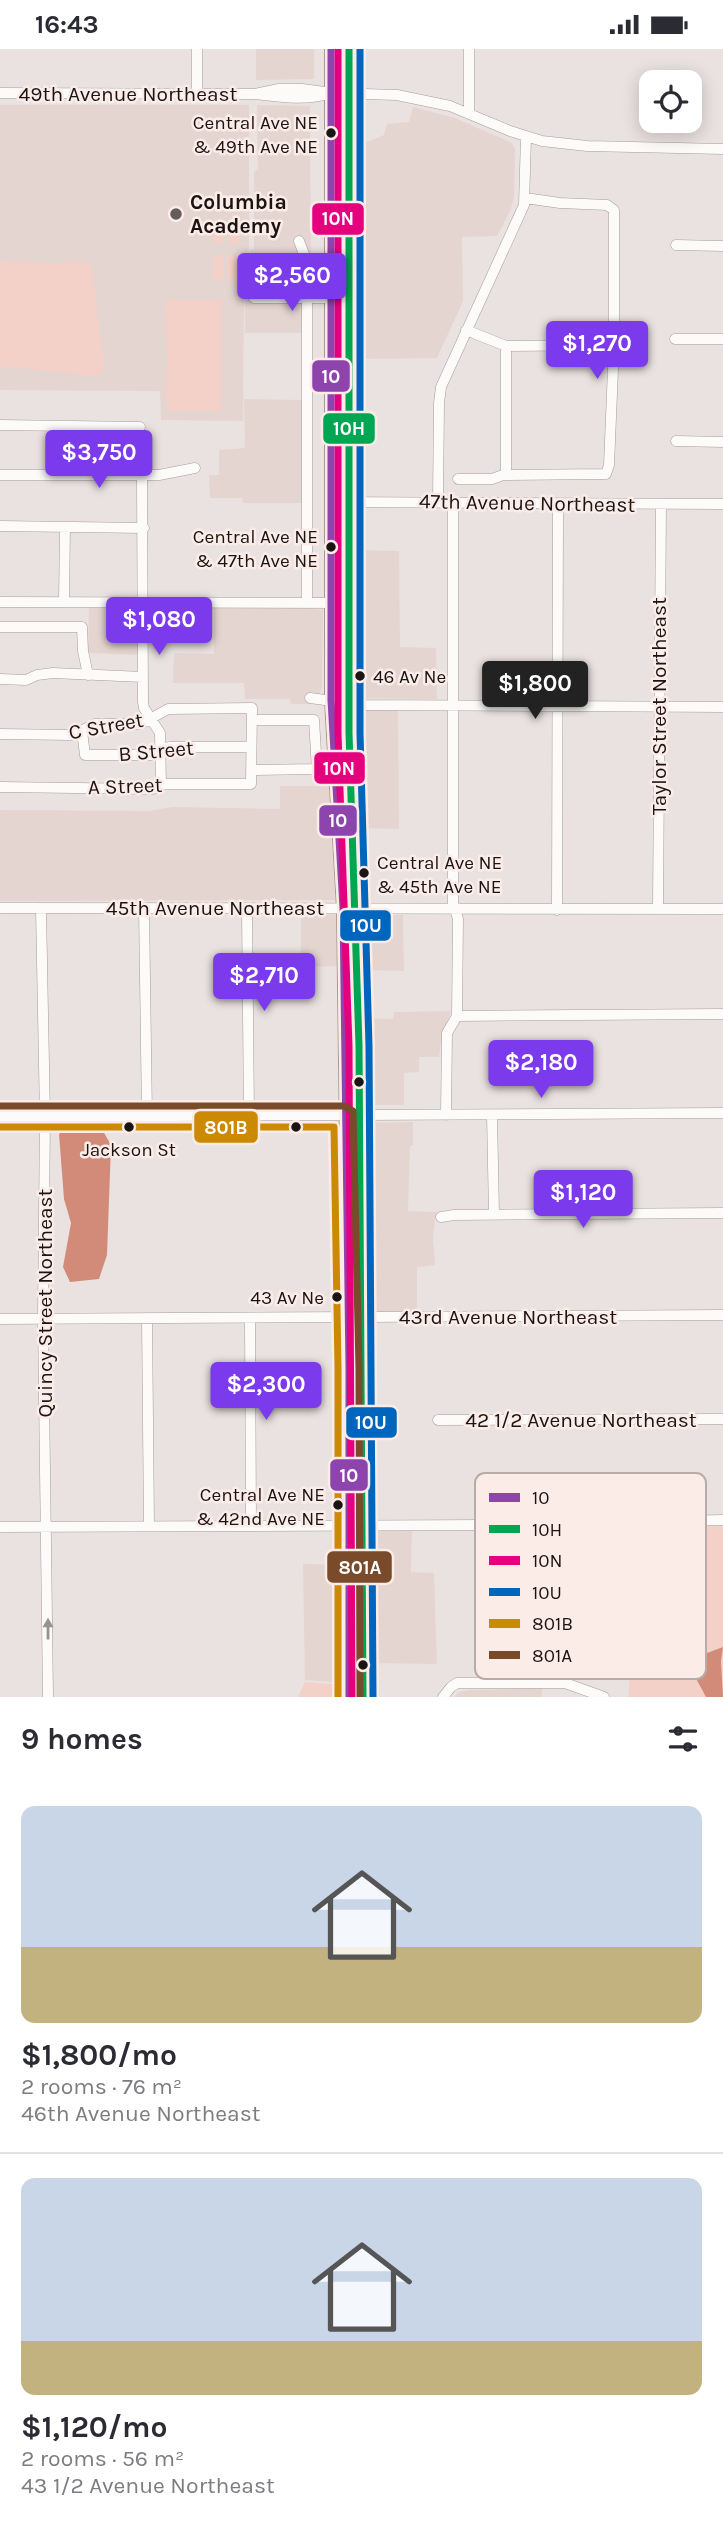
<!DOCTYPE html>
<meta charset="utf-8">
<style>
:root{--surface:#fff;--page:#f7f7f7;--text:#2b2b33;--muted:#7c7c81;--line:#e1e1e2;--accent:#7c3aed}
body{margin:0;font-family:Karla,sans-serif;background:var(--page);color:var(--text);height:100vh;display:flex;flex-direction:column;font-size:26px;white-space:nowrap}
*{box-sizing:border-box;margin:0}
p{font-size:23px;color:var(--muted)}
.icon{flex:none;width:38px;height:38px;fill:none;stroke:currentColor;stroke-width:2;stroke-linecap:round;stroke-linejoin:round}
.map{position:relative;height:1648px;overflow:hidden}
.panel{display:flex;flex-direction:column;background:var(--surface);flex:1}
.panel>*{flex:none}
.tools{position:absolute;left:639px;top:21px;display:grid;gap:14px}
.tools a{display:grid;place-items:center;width:63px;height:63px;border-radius:14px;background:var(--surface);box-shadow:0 4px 18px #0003;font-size:35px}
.price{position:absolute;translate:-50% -60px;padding:0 16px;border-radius:7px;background:var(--accent);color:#fff;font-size:23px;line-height:46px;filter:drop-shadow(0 2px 4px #0008)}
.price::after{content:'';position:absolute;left:50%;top:42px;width:21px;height:16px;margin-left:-10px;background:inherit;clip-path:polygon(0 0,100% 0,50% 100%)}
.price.active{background:#222;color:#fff}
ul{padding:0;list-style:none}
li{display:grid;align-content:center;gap:14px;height:371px;padding:0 21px}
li+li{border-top:2px solid var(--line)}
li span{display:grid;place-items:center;height:217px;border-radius:14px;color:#555}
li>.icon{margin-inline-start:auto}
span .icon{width:126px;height:126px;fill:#fffc;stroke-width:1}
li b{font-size:30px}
h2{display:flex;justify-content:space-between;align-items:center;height:84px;padding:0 21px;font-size:30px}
.status{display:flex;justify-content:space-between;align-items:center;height:49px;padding:0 35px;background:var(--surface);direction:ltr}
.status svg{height:19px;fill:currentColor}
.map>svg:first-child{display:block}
.built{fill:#e5d5d0}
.green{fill:#f3d1c8}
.water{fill:#d28b79}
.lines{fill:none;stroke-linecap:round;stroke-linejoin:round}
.minor-casing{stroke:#a39d9c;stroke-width:11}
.major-casing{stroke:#aa9792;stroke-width:14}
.minor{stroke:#fcfbfa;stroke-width:10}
.major{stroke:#ebe0dd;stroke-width:12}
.bus-1-casing{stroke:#fcece8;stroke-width:12}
.bus-2-casing{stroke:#fcece8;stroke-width:12}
.bus-3-casing{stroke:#fcece8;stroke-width:12}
.bus-4-casing{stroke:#fcece8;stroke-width:12}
.bus-5-casing{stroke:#fcece8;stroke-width:12}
.bus-6-casing{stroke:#fcece8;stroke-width:12}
.bus-1{stroke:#8e44ad;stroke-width:7}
.bus-2{stroke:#00a651;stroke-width:7}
.bus-3{stroke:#e5007d;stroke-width:7}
.bus-4{stroke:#0065bd;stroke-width:7}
.bus-5{stroke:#cb8904;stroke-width:7}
.bus-6{stroke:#7a4b2a;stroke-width:7}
.oneway{fill:#969492}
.bus-dot{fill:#1a1513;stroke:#fcece8;stroke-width:2.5}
.poi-dot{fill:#635d5b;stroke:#fcece8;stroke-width:2.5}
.labels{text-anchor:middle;stroke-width:5;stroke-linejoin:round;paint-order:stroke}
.bus-label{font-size:19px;fill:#1a1513;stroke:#fcece8;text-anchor:end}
.street-label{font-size:21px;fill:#1a1513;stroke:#fcece8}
.poi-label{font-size:21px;font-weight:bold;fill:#1a1513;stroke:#fcece8;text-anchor:start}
.key{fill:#fcece8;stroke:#b8aca8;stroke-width:2}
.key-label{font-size:19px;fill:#1a1513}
.line-badge{stroke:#fcece8;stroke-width:2.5}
.badge-label{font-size:19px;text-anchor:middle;font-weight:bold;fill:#fff}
</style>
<div class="status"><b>16:43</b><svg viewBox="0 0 49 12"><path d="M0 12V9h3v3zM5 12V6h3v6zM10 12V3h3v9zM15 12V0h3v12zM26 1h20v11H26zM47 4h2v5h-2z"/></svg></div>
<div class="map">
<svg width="723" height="1648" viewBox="0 0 723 1648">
<rect width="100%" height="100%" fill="#eae2e0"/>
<!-- built -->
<path class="built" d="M256,0h58v30l-58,1z
M0,56h249v166l-5,20 -1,130 -82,-1 -1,-29 -160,-1z
M257,56l53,1 1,185 -6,42h-60v-42l5,-18v-23l4,-1v-77l4,-3z
M413,58l42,11 57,25 3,6 -1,49 -4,13 -13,25 -35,1 1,64 -26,57 -80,1 2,-214 25,-10 3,-11 22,-2z
M244,350l61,1 -2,103h-60l-1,-5h-32l-1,-23h10v-25l26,-2z
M357,501l42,1 1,96 36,1 1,51 -78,-1z
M89,558l48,2 1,46 -50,-2z
M214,558l97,1 12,2 -1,78 -8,16h-23l-1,-5h-45l-1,-16h-71l1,-30 40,1z
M363,660h35l1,120 -39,-1 -3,-112z
M280,737h49l6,114 -335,1v-91l149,1 23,-4 108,2z
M338,865v52l-37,1v-51z
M359,866h44l1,56 -43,-1z
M451,962l-9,24 -3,22h-20v15l-15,1v32h-36l-5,-4 -2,-83 32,1 1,-7z
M413,1073v23l-3,1 -2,65 28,1 -3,25 2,28 -18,2v47h-51l-3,-187 8,-4z
M412,1479l-1,44 23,1 3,91 -68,-1 -1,-129 3,-3z
M303,1515l41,1 1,118 -40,-3z
M542,1639v9h-88l5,-5 10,-2z"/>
<!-- green -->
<path class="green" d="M213,169h11v25h-11z
M228,169h11v25h-11z
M213,207h11v24h-11z
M227,207h12v24h-12z
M0,213l91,1 13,105 -7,8 -97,-10z
M166,251h55v111h-54z
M152,571h10l2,18h-14z
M696,1477h27v171h-94l1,-70h48l20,-28z
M305,1633l41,3v12h-48z"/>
<!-- water -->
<path class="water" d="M71,1075l32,7 8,14 -4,110 -8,24 -29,3 -7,-15 8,-44 -7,-24 -5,-65z
M723,1598l-2,14 2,36h-17l-13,-24 6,-17z"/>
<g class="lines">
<defs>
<path id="minor" d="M197,0v45
M0,44l255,1c25,3 52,7 76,-1
M255,45l24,-5h23l30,4 65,2 53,11 60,25 32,10 45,5 136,3
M469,64v-64
M299,192l8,21v341
M676,196l47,1
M254,249h77
M466,281l40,16 108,-1
M675,290h48
M506,297v129
M0,376l140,2
M676,392l47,1
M0,426h159l36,-7
M142,426l1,227 1,6 16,25 1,53
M458,430h34l11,-4 100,-1h3l3,-9 5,-120v-135l-7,-5 -47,-2 -35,-5
M438,452l1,-98 2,-16 83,-182 2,-68
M330,453l393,2
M0,477l144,2
M0,553l349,1
M64,553l1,-75
M0,578h82l1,24 5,24
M0,630l26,1 11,-5 16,-2 90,4
M310,649l53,7 360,2
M82,682l3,24h67l9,-6 9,-2h81
M0,685l73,1 22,-11h46l27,-15 84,-1 -1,76h-86l-12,5 -153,-2
M251,721l66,-1 -3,-49h-62
M0,859l723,1
M658,859l3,-404
M41,860l4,208 -2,201 5,379
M144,860l3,207
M247,860l2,208
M557,861l1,-406
M457,967l266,-2
M446,1066l1,-82 10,-17 1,-97 -5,-16v-401
M492,1066l2,99
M0,1068l723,-4
M441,1168l13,-2 269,-2
M147,1269l2,208
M250,1269l1,208
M0,1270l723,-4
M438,1371l285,-1
M0,1478l487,-2 236,-5
M443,1648l8,-10 6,-4h108l39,14"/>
<path id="major" d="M331,0v651l12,208 6,460v329
M349,0v684l10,313 4,651"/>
</defs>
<!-- minor casing -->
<use href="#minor" class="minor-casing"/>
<!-- major casing -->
<use href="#major" class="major-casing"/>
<!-- minor -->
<use href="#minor" class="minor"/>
<!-- major -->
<use href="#major" class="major"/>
<defs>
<path id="bus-1" d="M331,0v651l12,208 6,460v329"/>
<path id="bus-2" d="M349,0v684l10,313 4,651"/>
<path id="bus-3" d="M338,0v684l11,313 3,651"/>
<path id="bus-4" d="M360,0v684l9,313 4,651"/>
<path id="bus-5" d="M0,1078h334l4,241v329"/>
<path id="bus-6" d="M0,1057h344l9,5 6,257 1,329"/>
</defs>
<!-- bus-1 casing -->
<use href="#bus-1" class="bus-1-casing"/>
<!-- bus-2 casing -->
<use href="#bus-2" class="bus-2-casing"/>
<!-- bus-3 casing -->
<use href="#bus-3" class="bus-3-casing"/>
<!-- bus-4 casing -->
<use href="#bus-4" class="bus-4-casing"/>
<!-- bus-5 casing -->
<use href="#bus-5" class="bus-5-casing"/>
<!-- bus-6 casing -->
<use href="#bus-6" class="bus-6-casing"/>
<!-- bus-1 -->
<use href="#bus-1" class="bus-1"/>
<!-- bus-2 -->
<use href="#bus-2" class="bus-2"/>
<!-- bus-3 -->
<use href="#bus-3" class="bus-3"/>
<!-- bus-4 -->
<use href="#bus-4" class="bus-4"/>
<!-- bus-5 -->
<use href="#bus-5" class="bus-5"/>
<!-- bus-6 -->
<use href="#bus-6" class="bus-6"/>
</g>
<!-- one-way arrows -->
<defs><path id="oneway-solid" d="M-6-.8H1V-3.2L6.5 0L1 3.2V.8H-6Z" transform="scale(1.75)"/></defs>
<use class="oneway" href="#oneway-solid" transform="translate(48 1580) rotate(-90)"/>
<!-- markers -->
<g class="bus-dot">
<circle cx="331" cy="84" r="6"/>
<circle cx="331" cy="498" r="6"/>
<circle cx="360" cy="627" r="6"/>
<circle cx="364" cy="824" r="6"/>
<circle cx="359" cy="1033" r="6"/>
<circle cx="129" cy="1078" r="6"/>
<circle cx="296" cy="1078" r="6"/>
<circle cx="337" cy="1248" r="6"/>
<circle cx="338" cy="1456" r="6"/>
<circle cx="363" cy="1616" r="6"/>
</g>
<circle class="poi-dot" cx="176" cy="165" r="7"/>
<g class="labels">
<!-- bus labels -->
<g class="bus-label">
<text x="318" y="80">Central Ave NE<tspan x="318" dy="24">&amp; 49th Ave NE</tspan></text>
<text x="318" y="494">Central Ave NE<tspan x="318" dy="24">&amp; 47th Ave NE</tspan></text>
<text x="373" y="634" text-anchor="start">46 Av Ne</text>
<text x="377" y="820" text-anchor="start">Central Ave NE<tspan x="377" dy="24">&amp; 45th Ave NE</tspan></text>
<text x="129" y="1107" text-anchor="middle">Jackson St</text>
<text x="324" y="1255">43 Av Ne</text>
<text x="325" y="1452">Central Ave NE<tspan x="325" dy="24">&amp; 42nd Ave NE</tspan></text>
</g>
<!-- street labels -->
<g class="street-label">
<text x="128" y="52">49th Avenue Northeast</text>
<text transform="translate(527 454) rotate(1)" y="7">47th Avenue Northeast</text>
<text transform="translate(659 657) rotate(-90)" y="7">Taylor Street Northeast</text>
<text transform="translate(106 677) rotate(-10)" y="7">C Street</text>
<text transform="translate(156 702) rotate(-5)" y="7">B Street</text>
<text transform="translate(125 737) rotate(-2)" y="7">A Street</text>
<text x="215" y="866">45th Avenue Northeast</text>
<text transform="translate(45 1254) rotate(-90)" y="7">Quincy Street Northeast</text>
<text x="508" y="1275">43rd Avenue Northeast</text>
<text x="581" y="1378">42 1/2 Avenue Northeast</text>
</g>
<!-- poi labels -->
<g class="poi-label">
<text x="190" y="160">Columbia<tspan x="190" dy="24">Academy</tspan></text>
</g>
</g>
<!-- legend -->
<rect x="475" y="1424" width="231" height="206" rx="10" class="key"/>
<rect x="489" y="1444" width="31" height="9" fill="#8e44ad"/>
<rect x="489" y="1476" width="31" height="8" fill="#00a651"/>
<rect x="489" y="1507" width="31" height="9" fill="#e5007d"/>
<rect x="489" y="1539" width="31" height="8" fill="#0065bd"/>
<rect x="489" y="1570" width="31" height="9" fill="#cb8904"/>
<rect x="489" y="1602" width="31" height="8" fill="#7a4b2a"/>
<g class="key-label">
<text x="532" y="1455">10</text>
<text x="532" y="1487">10H</text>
<text x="532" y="1518">10N</text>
<text x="532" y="1550">10U</text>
<text x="532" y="1581">801B</text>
<text x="532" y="1613">801A</text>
</g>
<g class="line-badge">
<rect x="311" y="153" width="54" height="34" rx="7" fill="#e5007d"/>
<rect x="311" y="310" width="40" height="34" rx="7" fill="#8e44ad"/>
<rect x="322" y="363" width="54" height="33" rx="7" fill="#00a651"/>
<rect x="313" y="702" width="53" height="34" rx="7" fill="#e5007d"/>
<rect x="318" y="755" width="40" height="33" rx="7" fill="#8e44ad"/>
<rect x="339" y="860" width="53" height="33" rx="7" fill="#0065bd"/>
<rect x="193" y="1061" width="66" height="34" rx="7" fill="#cb8904"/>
<rect x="345" y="1357" width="53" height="33" rx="7" fill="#0065bd"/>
<rect x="329" y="1409" width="40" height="34" rx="7" fill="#8e44ad"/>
<rect x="326" y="1501" width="67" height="34" rx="7" fill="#7a4b2a"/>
</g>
<g class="badge-label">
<text x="338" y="176">10N</text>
<text x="331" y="334">10</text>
<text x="349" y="386">10H</text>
<text x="339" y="726">10N</text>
<text x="338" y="778">10</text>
<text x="366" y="883">10U</text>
<text x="226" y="1085">801B</text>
<text x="371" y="1380">10U</text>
<text x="349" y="1433">10</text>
<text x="360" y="1525">801A</text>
</g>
</svg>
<div class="tools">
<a><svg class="icon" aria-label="locate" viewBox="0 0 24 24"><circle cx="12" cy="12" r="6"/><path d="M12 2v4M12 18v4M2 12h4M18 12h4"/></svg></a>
</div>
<b class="price" style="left:292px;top:264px">$2,560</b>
<b class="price" style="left:597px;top:332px">$1,270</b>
<b class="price" style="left:99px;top:441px">$3,750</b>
<b class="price" style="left:159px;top:608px">$1,080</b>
<b class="price active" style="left:535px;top:672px">$1,800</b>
<b class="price" style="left:264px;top:964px">$2,710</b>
<b class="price" style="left:541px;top:1051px">$2,180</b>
<b class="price" style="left:583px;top:1181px">$1,120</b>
<b class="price" style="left:266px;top:1373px">$2,300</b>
</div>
<section class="panel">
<h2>9 homes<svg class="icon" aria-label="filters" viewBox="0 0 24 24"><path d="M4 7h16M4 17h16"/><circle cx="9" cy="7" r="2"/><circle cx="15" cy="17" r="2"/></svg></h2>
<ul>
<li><span style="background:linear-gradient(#c9d6e8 65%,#c2b280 0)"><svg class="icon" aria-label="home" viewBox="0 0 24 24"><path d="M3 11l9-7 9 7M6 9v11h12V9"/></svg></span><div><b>$1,800/mo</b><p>2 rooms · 76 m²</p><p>46th Avenue Northeast</p></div></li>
<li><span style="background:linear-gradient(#c9d6e8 75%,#c2b280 0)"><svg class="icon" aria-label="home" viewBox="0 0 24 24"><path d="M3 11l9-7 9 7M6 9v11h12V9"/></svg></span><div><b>$1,120/mo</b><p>2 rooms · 56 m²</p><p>43 1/2 Avenue Northeast</p></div></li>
</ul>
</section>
